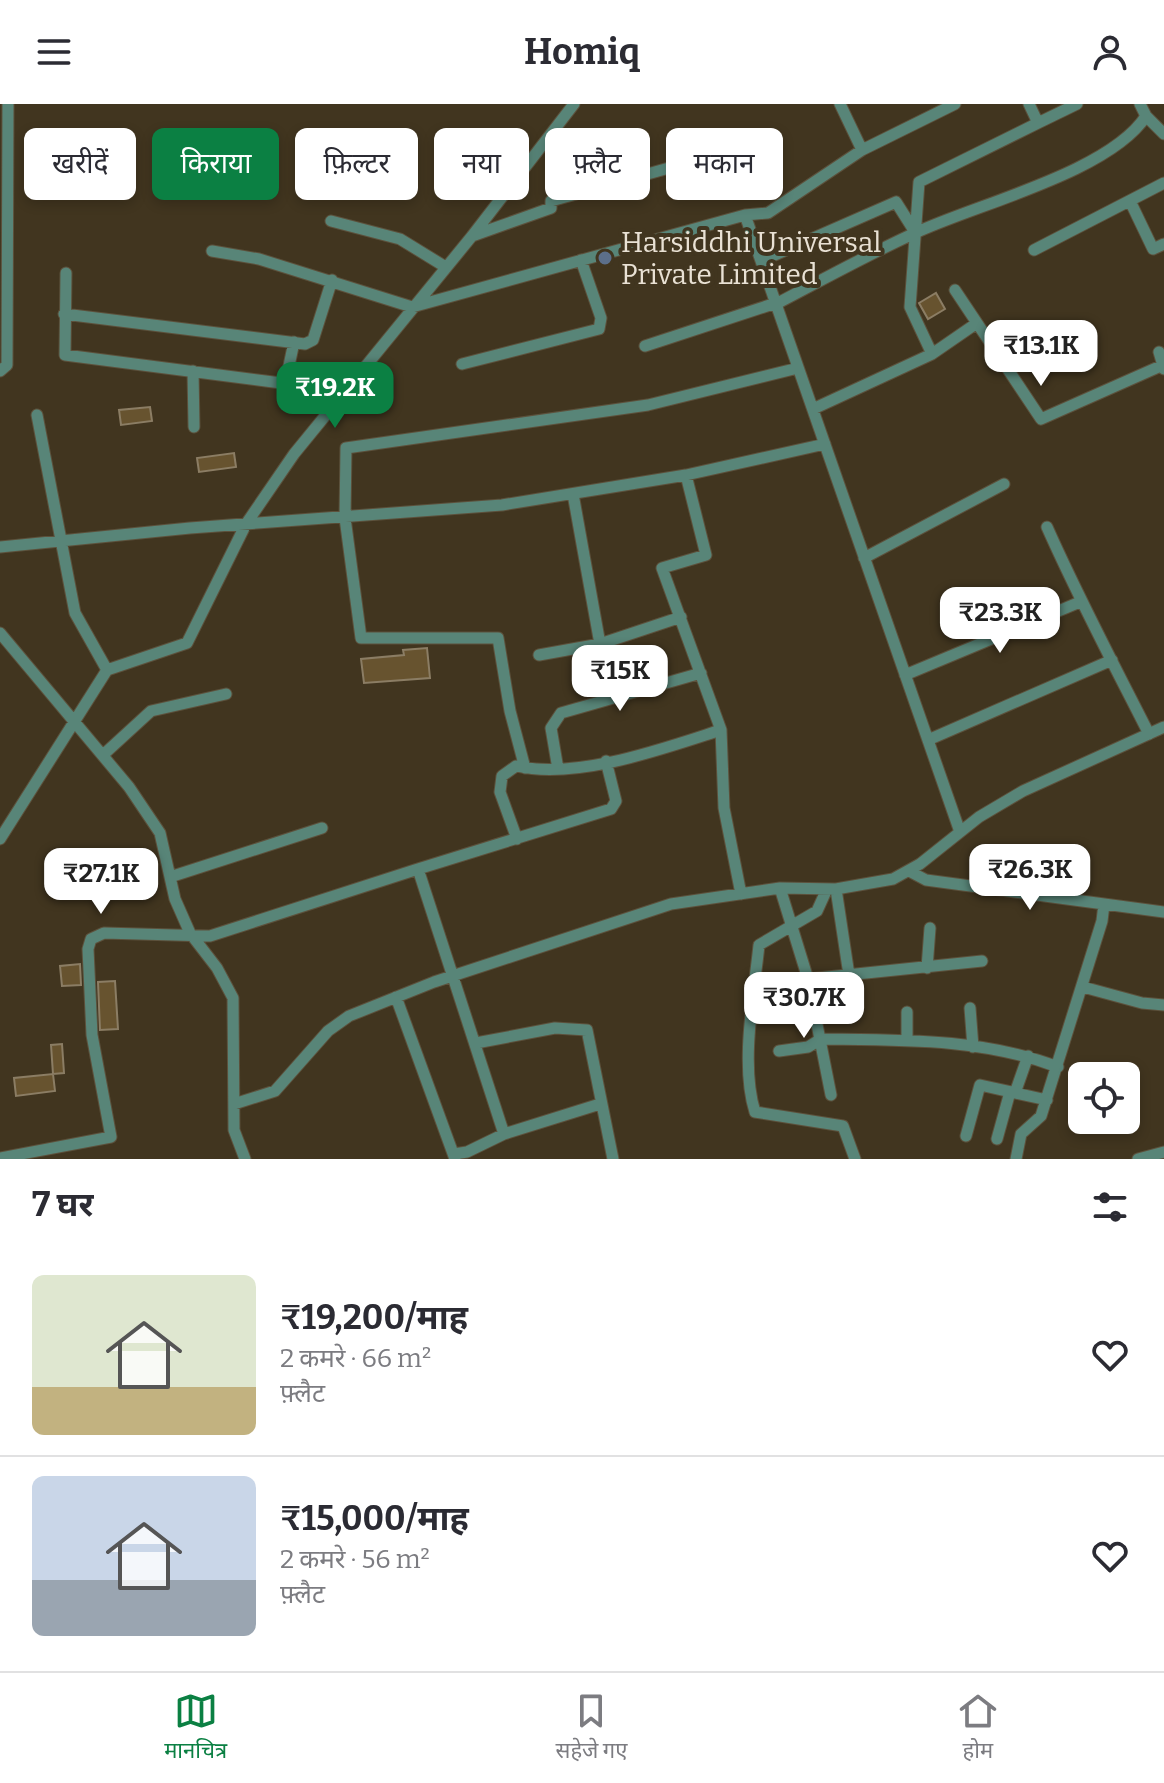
<!DOCTYPE html>
<html lang="hi">
<meta charset="utf-8">
<style>
:root{--surface:#fff;--page:#f2f2f3;--text:#2b2b33;--muted:#7c7c81;--line:#e1e1e2;--accent:#0b8043}
body{margin:0;font-family:Bitter,"Noto Sans Devanagari",serif;background:var(--page);color:var(--text);height:100vh;display:flex;flex-direction:column;font-size:30px;white-space:nowrap}
*{box-sizing:border-box;margin:0}
p{font-size:26px;color:var(--muted)}
.icon{flex:none;width:44px;height:44px;fill:none;stroke:currentColor;stroke-width:2;stroke-linecap:round;stroke-linejoin:round}
.map{position:relative;height:1055px;overflow:hidden}
.sheet{display:flex;flex-direction:column;background:var(--surface);flex:1}
.sheet>*{flex:none}
.hud{position:absolute;left:24px;top:24px;width:1116px;height:72px;display:flex;gap:16px}
.fabs{position:absolute;left:1068px;top:958px;display:grid;gap:16px}
.fabs a{display:grid;place-items:center;width:72px;height:72px;border-radius:12px;background:var(--surface);box-shadow:0 4px 12px #0003;font-size:40px}
.price{position:absolute;translate:-50% -68px;padding:0 18px;border-radius:16px;background:#fff;color:#222;font-size:26px;line-height:52px;filter:drop-shadow(0 2px 4px #0008)}
.price::after{content:'';position:absolute;left:50%;top:48px;width:24px;height:18px;margin-left:-12px;background:inherit;clip-path:polygon(0 0,100% 0,50% 100%)}
.price.selected{background:var(--accent);color:#fff}
ul{padding:0;list-style:none}
li{display:flex;align-items:center;gap:24px;height:200px;padding:0 32px}
li+li{border-top:2px solid var(--line)}
li span{display:grid;place-items:center;flex:none;width:224px;height:160px;border-radius:12px;color:#555}
li>.icon{margin-inline-start:auto}
span .icon{width:96px;height:96px;fill:#fffc;stroke-width:1}
li b{font-size:34px}
h2{display:flex;justify-content:space-between;align-items:center;height:96px;padding:0 32px;font-size:34px}
.chip{padding:0 28px;border-radius:12px;background:var(--surface);box-shadow:0 4px 12px #0003;font-size:28px;line-height:72px}
.chip.selected{background:var(--accent);color:#fff}
header{display:flex;justify-content:space-between;align-items:center;height:104px;padding:0 32px;background:var(--surface);font-size:36px;font-weight:700}
.tabs{display:flex;justify-content:space-around;align-items:center;height:112px;border-top:2px solid var(--line);background:var(--surface);font-size:22px;color:var(--muted)}
.tabs a{display:grid;justify-items:center;gap:4px}
.tabs .selected{color:var(--accent)}
.map>svg:first-child{display:block}
.building{fill:#67532f;stroke:#8b7d64;stroke-width:2}
.lines{fill:none;stroke-linecap:round;stroke-linejoin:round}
.minor-casing{stroke:#5c513c;stroke-width:13}
.minor{stroke:#588578;stroke-width:11}
.service-dot{fill:#5c6f8a;stroke:#41351f;stroke-width:3}
.labels{text-anchor:middle;stroke-width:8;stroke-linejoin:round;paint-order:stroke}
.poi-label{font-size:28px;fill:#e9e1d4;stroke:#41351f;text-anchor:start}
</style>
<header><svg class="icon" aria-label="menu" viewBox="0 0 24 24"><path d="M4 6h16M4 12h16M4 18h16"/></svg>Homiq<svg class="icon" aria-label="person" viewBox="0 0 24 24"><circle cx="12" cy="8" r="4"/><path d="M4 21q1-7 8-7t8 7"/></svg></header>
<div class="map">
<svg width="1164" height="1055" viewBox="0 0 1164 1055">
<rect width="100%" height="100%" fill="#41351f"/>
<!-- building -->
<path class="building" d="M936,189l9,16 -17,10 -9,-16z
M150,303l2,14 -31,4 -2,-15z
M234,349l2,14 -37,5 -2,-14z
M427,544l3,30 -66,5 -3,-24 43,-4 -1,-5z
M80,860l1,21 -19,1 -2,-20z
M115,877l3,48 -18,1 -2,-48z
M62,940l2,29 -11,1 -2,-29z
M53,970l2,17 -39,5 -2,-18z"/>
<g class="lines">
<defs>
<path id="minor" d="M840,0l22,46
M1029,0l9,19 39,-19
M1140,0l6,12 18,18
M1130,97l23,48 11,-5
M745,111l23,-2 94,-63 93,-46
M331,117l69,18 44,27
M472,132l79,-28v-7l143,-40
M1034,146l130,-67
M212,147l47,8 153,48 333,-92 215,617
M761,157l135,-59 19,30
M66,169l-1,82 216,28 5,-3 8,-38
M955,186l86,129 122,-54
M776,200c46,-24 91,-49 137,-70 60,-29 196,-61 233,-118
M64,210l241,30 8,-4 19,-60
M645,242l131,-43
M1159,248l5,17
M932,250l-22,-47 9,-125 119,-59
M462,260l137,-35 2,-11 -20,-58
M0,267l7,-6 1,-261
M193,267l1,56
M813,305l119,-55 45,-31
M37,311l38,198 32,57
M686,371l20,80 -44,13 59,162 3,78 17,86
M573,390l27,150
M1047,423c31,70 67,138 102,207
M0,443l190,-19 312,-23 184,-30 139,-31
M864,454l140,-74
M0,529l129,154 31,46 15,66 15,34 27,35 16,30 1,132 11,29
M539,551l61,-11 81,-27
M905,571l175,-73
M928,636l184,-80
M103,651l48,-44 75,-17
M525,664l-15,-57 -12,-73h-137l-16,-120 1,-70 302,-43 150,-37
M558,665l-7,-41 10,-15 140,-40
M0,735l107,-169 80,-27 59,-119 48,-70 178,-218 102,-132
M517,735l-17,-47 2,-16 14,-10c61,14 146,-17 205,-36
M909,767l17,9 238,32
M170,773l152,-49
M780,784l28,91 174,-18
M827,785l-10,22 -58,34c-5,49 -19,120 -4,167l88,14 12,33
M836,785l13,86
M927,864l3,-40
M808,875l23,116
M1083,883l59,16 22,2
M396,893l59,162
M970,904l3,39
M907,936v-28
M476,939l79,-15 32,2 26,129
M779,947l29,-4 13,-8c80,1 161,-1 237,28
M1015,989l13,-37
M234,1000l41,-13 53,-60 21,-15 85,-34 237,-78 109,-16 56,1 57,-10 27,-15 59,-47 44,-26 141,-64
M504,1030l-86,-265 193,-60 5,-8 -10,-40
M966,1032l14,-51 67,15
M997,1035l13,-47
M454,1050l13,-2 37,-18 96,-30
M0,1054l111,-21 -19,-102 -4,-86 3,-10 13,-6 106,3 208,-67
M1016,1055l5,-25 20,-18 61,-195 2,-17
M1138,1055l26,-7"/>
</defs>
<!-- minor casing -->
<use href="#minor" class="minor-casing"/>
<!-- minor -->
<use href="#minor" class="minor"/>
</g>
<!-- markers -->
<circle class="service-dot" cx="605" cy="154" r="8"/>
<g class="labels">
<!-- poi labels -->
<g class="poi-label">
<text x="621" y="148">Harsiddhi Universal<tspan x="621" dy="32">Private Limited</tspan></text>
</g>
</g>
</svg>
<div class="fabs">
<a><svg class="icon" aria-label="locate" viewBox="0 0 24 24"><circle cx="12" cy="12" r="6"/><path d="M12 2v4M12 18v4M2 12h4M18 12h4"/></svg></a>
</div>
<b class="price" style="left:1041px;top:284px">₹13.1K</b>
<b class="price selected" style="left:335px;top:326px">₹19.2K</b>
<b class="price" style="left:1000px;top:551px">₹23.3K</b>
<b class="price" style="left:620px;top:609px">₹15K</b>
<b class="price" style="left:1030px;top:808px">₹26.3K</b>
<b class="price" style="left:101px;top:812px">₹27.1K</b>
<b class="price" style="left:804px;top:936px">₹30.7K</b>
<div class="hud">
<a class="chip">खरीदें</a>
<a class="chip selected">किराया</a>
<a class="chip">फ़िल्टर</a>
<a class="chip">नया</a>
<a class="chip">फ़्लैट</a>
<a class="chip">मकान</a>
</div>
</div>
<section class="sheet">
<h2>7 घर<svg class="icon" aria-label="filters" viewBox="0 0 24 24"><path d="M4 7h16M4 17h16"/><circle cx="9" cy="7" r="2"/><circle cx="15" cy="17" r="2"/></svg></h2>
<ul>
<li><span style="background:linear-gradient(#dfe7d0 70%,#c2b280 0)"><svg class="icon" aria-label="home" viewBox="0 0 24 24"><path d="M3 11l9-7 9 7M6 9v11h12V9"/></svg></span><div><b>₹19,200/माह</b><p>2 कमरे · 66 m²</p><p>फ़्लैट</p></div><svg class="icon" aria-label="heart" viewBox="0 0 24 24"><path d="M12 20l-8-8c-3-5 5-10 8-4 3-6 11-1 8 4z"/></svg></li>
<li><span style="background:linear-gradient(#c9d6e8 65%,#9aa5b1 0)"><svg class="icon" aria-label="home" viewBox="0 0 24 24"><path d="M3 11l9-7 9 7M6 9v11h12V9"/></svg></span><div><b>₹15,000/माह</b><p>2 कमरे · 56 m²</p><p>फ़्लैट</p></div><svg class="icon" aria-label="heart" viewBox="0 0 24 24"><path d="M12 20l-8-8c-3-5 5-10 8-4 3-6 11-1 8 4z"/></svg></li>
</ul>
</section>
<nav class="tabs">
<a class="selected"><svg class="icon" aria-label="map" viewBox="0 0 24 24"><path d="M3 6l6-2 6 2 6-2v14l-6 2-6-2-6 2zM9 4v14M15 6v14"/></svg>मानचित्र</a>
<a><svg class="icon" aria-label="saved" viewBox="0 0 24 24"><path d="M7 4h10v16l-5-4-5 4z"/></svg>सहेजे गए</a>
<a><svg class="icon" aria-label="home" viewBox="0 0 24 24"><path d="M3 11l9-7 9 7M6 9v11h12V9"/></svg>होम</a>
</nav>
